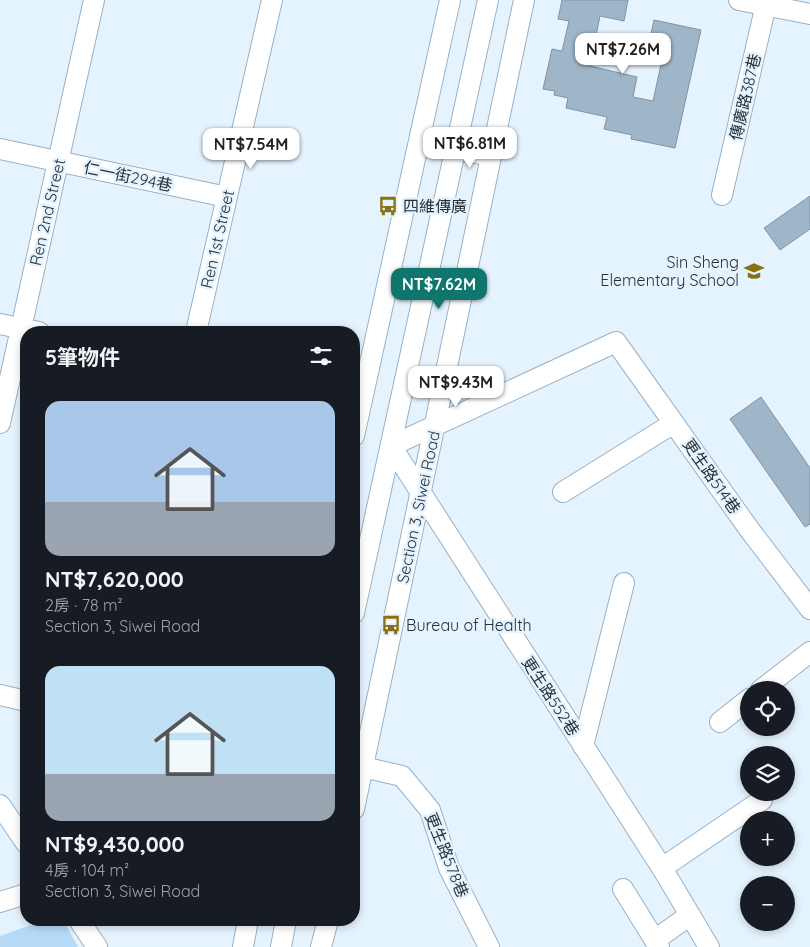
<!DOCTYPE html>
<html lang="zh-TW">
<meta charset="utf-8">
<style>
:root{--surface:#171b24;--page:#242831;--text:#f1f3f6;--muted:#9ea1a6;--accent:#0f766e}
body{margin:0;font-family:Quicksand,"Noto Sans TC",sans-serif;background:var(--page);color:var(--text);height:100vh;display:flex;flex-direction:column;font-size:19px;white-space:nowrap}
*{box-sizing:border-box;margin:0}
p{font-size:16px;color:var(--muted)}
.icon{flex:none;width:28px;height:28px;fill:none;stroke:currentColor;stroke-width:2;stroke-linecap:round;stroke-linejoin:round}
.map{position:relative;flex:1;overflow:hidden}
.drawer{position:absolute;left:20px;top:326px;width:340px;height:600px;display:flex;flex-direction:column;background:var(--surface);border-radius:20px;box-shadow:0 2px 8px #0003}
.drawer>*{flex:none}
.controls{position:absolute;left:740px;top:681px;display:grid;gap:10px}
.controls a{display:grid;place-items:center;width:55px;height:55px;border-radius:50%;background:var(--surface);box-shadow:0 2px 8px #0003;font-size:25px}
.price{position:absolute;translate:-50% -42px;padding:0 11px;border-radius:10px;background:#fff;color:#222;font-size:16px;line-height:32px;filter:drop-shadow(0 1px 2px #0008)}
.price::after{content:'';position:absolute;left:50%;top:30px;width:15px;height:11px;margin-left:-8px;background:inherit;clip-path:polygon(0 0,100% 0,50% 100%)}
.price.current{background:var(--accent);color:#fff}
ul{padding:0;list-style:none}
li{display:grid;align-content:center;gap:10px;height:265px;padding:0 25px}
li span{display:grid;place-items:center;height:155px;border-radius:15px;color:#555}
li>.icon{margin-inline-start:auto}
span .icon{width:90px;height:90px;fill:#fffc;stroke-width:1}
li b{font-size:21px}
h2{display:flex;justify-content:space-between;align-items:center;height:60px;padding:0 25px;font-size:21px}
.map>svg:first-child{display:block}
.green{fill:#b5daf8}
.building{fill:#9fb6c9;stroke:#7e94a6}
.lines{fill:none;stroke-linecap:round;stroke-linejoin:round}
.minor-casing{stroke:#9ab1c3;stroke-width:22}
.minor{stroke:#fff;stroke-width:20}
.labels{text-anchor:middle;stroke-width:5;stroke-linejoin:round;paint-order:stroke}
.street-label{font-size:16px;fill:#273138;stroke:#e5f3ff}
.poi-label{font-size:16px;fill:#273138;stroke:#e5f3ff;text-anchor:start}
</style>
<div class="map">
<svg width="810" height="947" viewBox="0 0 810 947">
<rect width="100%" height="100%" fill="#e5f3ff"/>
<!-- green -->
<path class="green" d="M45,920h18l15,27h-78v-11z"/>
<!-- building -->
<path class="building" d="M562,0h66l-4,21 -24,-5 -10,50 47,11 -4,20 20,4 11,-50 -16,-3 6,-28 47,10 -26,118 -44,-9 1,-4 -28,-6 3,-12 -41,-9 2,-10 -14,-3 1,-4 -12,-2 9,-40 10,2 7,-30 -11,-2z
M810,196v33l-30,21 -16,-22z
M761,397l49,71v56l-5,3 -75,-108z"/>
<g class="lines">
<defs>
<path id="minor" d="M739,0l71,14
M0,149l227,48
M455,149l36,7
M722,195l45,-195
M0,324l39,8
M196,332l76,-332
M0,423l94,-423
M354,436l96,-436
M563,492l111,-69
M354,613l134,-613
M761,690l49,-38
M0,695l26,6
M720,722l29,-23
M583,746l41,-163
M354,765l48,11 28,34 19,58 40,79
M0,805l26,38
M354,809l170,-809
M662,868l100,-68
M623,889l36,58
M0,902l26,-8
M79,920l18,27
M655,940l35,-25
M243,947l5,-27
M281,947l5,-27
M321,947l7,-27
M709,947l-47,-79 -271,-422 225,-104 133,187 61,80"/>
</defs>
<!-- minor casing -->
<use href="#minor" class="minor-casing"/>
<!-- minor -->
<use href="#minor" class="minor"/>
</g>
<!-- icons -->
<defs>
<symbol id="bus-bare" viewBox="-9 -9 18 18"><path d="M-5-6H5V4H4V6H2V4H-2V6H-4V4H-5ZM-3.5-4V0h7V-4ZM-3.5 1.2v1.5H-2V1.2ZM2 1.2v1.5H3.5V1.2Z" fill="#897012" stroke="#e5f3ff" stroke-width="2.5" paint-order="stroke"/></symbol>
<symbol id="school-bare" viewBox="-9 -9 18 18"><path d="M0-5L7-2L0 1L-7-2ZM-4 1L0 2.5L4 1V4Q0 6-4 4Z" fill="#897012" stroke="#e5f3ff" stroke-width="2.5" paint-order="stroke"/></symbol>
</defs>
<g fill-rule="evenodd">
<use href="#bus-bare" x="374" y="192" width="28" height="28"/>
<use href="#school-bare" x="740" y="257" width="28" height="28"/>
<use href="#bus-bare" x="377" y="611" width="28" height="28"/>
</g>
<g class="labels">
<!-- street labels -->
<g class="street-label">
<text transform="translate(745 97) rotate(-77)" y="6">傳廣路387巷</text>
<text transform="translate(128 176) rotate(12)" y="6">仁一街294巷</text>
<text transform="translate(47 212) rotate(-77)" y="6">Ren 2nd Street</text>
<text transform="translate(217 239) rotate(-77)" y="6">Ren 1st Street</text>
<text transform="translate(712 476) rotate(55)" y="6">更生路514巷</text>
<text transform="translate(418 507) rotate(-78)" y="6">Section 3, Siwei Road</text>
<text transform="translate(551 696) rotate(57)" y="6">更生路552巷</text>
<text transform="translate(447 855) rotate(68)" y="6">更生路578巷</text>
</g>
<!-- poi labels -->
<g class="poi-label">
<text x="403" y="212">四維傳廣</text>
<text x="739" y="268" text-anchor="end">Sin Sheng<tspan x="739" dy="18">Elementary School</tspan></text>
<text x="406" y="631">Bureau of Health</text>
</g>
</g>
</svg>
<div class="controls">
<a><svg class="icon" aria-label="locate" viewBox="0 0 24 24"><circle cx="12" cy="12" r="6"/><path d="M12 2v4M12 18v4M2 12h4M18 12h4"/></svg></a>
<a><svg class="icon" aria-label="layers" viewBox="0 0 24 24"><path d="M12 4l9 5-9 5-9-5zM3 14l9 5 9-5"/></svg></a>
<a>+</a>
<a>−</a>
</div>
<b class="price" style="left:623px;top:75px">NT$7.26M</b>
<b class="price" style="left:470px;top:169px">NT$6.81M</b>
<b class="price" style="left:251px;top:170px">NT$7.54M</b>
<b class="price current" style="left:439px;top:310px">NT$7.62M</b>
<b class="price" style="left:456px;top:408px">NT$9.43M</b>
<section class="drawer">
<h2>5筆物件<svg class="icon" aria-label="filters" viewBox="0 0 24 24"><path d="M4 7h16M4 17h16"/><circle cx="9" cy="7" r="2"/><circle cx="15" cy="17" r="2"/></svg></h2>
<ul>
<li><span style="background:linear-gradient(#a9c7e8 65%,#9aa5b1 0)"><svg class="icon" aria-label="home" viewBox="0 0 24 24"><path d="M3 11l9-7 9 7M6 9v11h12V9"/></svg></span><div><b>NT$7,620,000</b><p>2房 · 78 m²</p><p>Section 3, Siwei Road</p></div></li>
<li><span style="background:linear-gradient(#bfe0f5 70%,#9aa5b1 0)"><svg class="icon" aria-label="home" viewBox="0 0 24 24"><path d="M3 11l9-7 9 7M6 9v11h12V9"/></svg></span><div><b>NT$9,430,000</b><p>4房 · 104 m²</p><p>Section 3, Siwei Road</p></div></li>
</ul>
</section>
</div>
